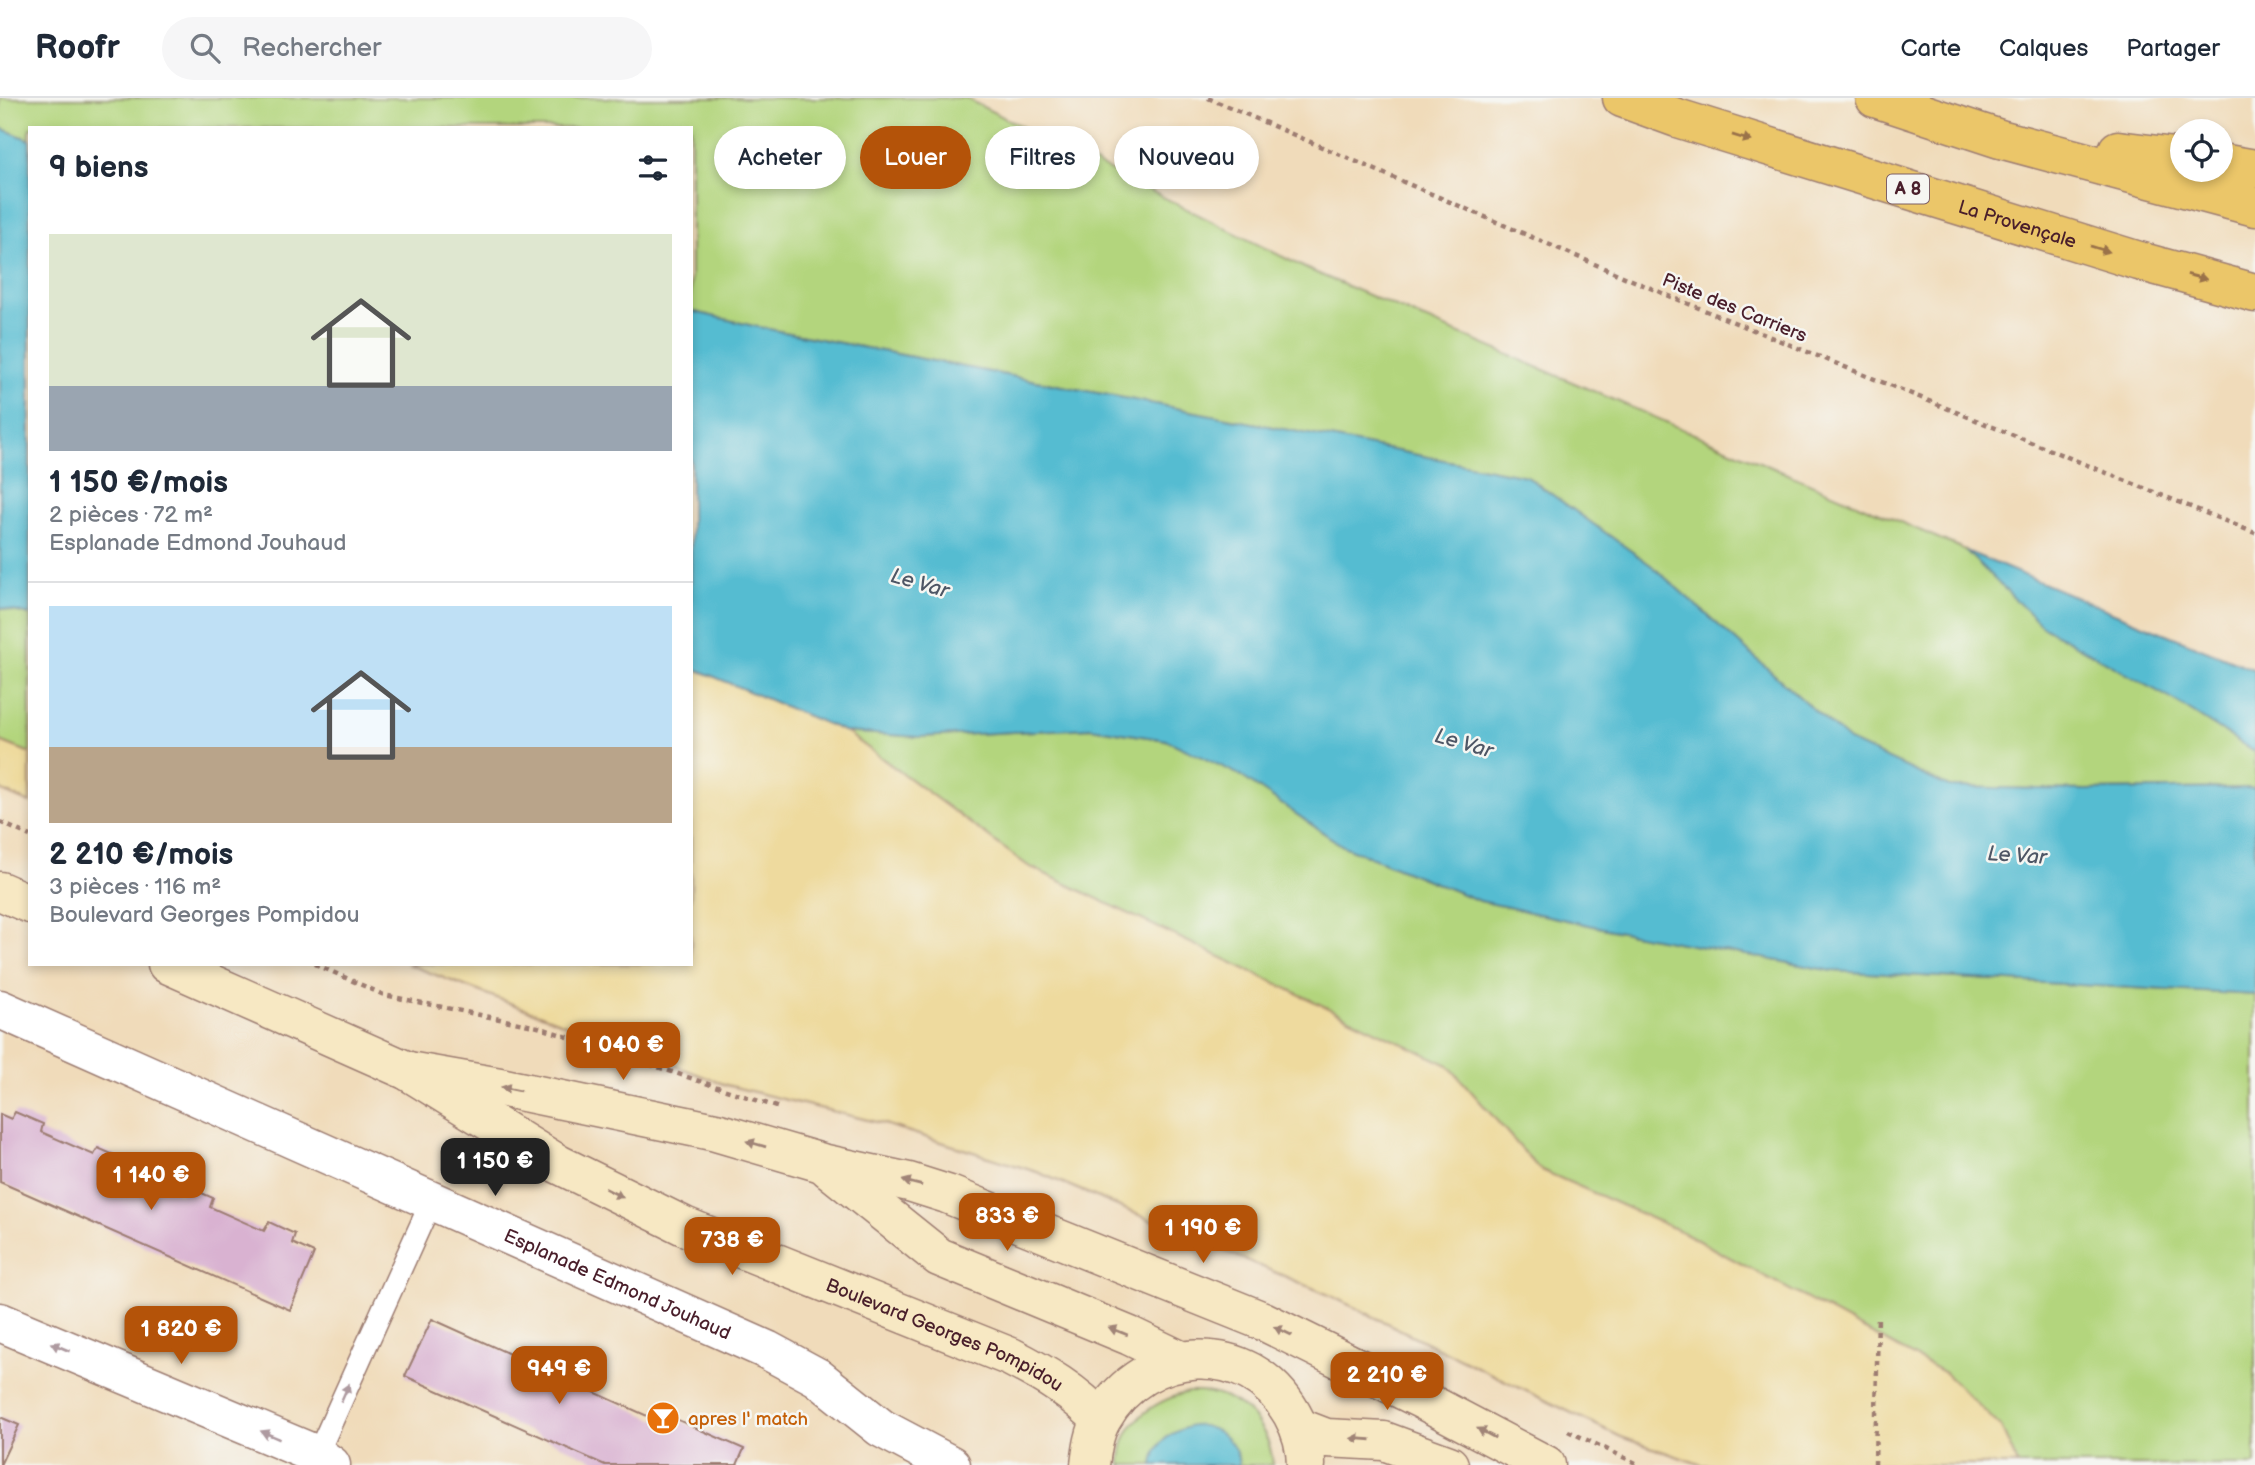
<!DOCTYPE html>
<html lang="fr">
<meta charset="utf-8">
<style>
:root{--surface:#fff;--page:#f6f6f7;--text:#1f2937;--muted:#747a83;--line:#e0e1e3;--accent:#b45309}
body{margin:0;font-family:"Balsamiq Sans",sans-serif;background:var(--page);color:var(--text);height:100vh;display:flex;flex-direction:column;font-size:26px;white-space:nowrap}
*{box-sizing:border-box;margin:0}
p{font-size:23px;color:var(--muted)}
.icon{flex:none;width:38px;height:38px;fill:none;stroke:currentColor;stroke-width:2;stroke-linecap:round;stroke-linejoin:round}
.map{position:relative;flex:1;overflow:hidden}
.details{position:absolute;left:28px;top:28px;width:665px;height:840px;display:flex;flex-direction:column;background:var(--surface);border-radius:0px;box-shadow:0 4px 10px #0003}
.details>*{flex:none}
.hud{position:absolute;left:714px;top:28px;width:665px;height:63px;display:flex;gap:14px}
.fabs{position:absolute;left:2170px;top:21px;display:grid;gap:14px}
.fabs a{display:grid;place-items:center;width:63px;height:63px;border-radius:50%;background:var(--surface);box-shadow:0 4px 10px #0003;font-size:35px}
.price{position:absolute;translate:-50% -60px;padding:0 16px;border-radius:14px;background:var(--accent);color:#fff;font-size:23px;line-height:46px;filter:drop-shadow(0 2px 4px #0008)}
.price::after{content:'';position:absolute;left:50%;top:42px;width:21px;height:16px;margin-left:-10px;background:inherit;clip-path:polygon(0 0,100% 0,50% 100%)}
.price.active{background:#222;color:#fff}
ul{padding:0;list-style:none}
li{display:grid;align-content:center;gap:14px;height:371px;padding:0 21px}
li+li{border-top:2px solid var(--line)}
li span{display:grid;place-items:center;height:217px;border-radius:0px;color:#555}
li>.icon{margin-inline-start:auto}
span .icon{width:126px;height:126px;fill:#fffc;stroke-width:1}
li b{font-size:30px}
h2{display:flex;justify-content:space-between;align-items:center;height:84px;padding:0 21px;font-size:30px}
.pill{padding:0 24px;border-radius:32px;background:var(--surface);box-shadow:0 4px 10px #0003;font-size:24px;line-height:63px}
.pill.active{background:var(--accent);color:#fff}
header{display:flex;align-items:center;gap:42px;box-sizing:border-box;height:98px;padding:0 35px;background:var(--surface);border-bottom:2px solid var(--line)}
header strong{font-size:33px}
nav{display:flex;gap:38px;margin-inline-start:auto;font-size:24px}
.search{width:490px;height:63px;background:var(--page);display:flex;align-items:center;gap:18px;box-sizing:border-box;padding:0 24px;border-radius:38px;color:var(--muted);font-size:26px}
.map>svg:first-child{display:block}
.green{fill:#b3d57d;stroke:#7e7a54;stroke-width:2}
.sand{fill:#eeda9e;stroke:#9c7c64;stroke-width:2}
.water{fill:#54bcd1;stroke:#4f6e7e;stroke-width:2}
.building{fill:#d9b2d1}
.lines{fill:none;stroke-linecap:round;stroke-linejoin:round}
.lane-casing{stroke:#9d7d72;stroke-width:24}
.street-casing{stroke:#9d7d72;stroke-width:41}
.secondary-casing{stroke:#9d7d72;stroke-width:41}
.highway-casing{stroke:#9d7d72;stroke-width:41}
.path{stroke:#9d7d72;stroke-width:4.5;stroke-dasharray:5 5;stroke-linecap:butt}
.lane{stroke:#fff;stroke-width:21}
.street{stroke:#fff;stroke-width:38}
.secondary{stroke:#f7e8c3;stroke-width:38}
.highway{stroke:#ebc669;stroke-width:38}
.oneway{fill:#9a724a}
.oneway2{fill:#a08477}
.oneway3{fill:#ae9aa0}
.labels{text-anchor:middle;stroke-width:5;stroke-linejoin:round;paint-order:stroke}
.shield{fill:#f6f6f2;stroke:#7e6067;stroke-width:2}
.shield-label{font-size:18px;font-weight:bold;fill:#4a1f2b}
.street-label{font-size:19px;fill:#4a1f2b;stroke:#f6f6f2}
.food-label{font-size:19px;fill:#c56008;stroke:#f6f6f2;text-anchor:start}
.water-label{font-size:21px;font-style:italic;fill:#4e5665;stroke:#f6f6f2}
</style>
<header>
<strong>Roofr</strong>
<div class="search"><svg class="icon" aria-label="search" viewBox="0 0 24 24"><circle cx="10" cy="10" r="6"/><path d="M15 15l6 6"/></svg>Rechercher</div>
<nav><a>Carte</a><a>Calques</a><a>Partager</a></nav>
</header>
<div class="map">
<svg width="2255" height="1367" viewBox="0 0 2255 1367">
<rect width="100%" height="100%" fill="#f6f6f2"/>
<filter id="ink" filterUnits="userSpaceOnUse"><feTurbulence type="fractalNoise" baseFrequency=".0143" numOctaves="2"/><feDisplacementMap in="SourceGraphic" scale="14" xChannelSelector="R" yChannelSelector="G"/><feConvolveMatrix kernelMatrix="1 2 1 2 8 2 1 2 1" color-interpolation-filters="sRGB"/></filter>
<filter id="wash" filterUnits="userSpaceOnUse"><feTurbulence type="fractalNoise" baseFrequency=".00686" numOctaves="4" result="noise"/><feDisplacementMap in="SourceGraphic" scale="28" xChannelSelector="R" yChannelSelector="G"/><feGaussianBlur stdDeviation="1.57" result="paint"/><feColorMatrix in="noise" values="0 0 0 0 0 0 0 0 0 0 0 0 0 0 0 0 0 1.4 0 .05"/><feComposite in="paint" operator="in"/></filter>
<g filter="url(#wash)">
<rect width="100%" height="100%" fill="#f0dbba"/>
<!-- green -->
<path class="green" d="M0,0h965l342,171 659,281 76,76 133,75 80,51v36l-170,2 -136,-3 -100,-46 -197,-175 -126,-90 -768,-149 -67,-16v-183h-661v12l-30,-12z
M0,510l30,7v138l-30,-12z
M1091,630l75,12 72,34 105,72 137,55 136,30 217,40 422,24v470h-237l-17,-38 -56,-54 -263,-141 -143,-63 -91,-104 -420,-199 -182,-134 73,5z
M1188,1294c9,0 19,-1 27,2 33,9 55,36 58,71h-152c-1,-42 31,-63 67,-73z"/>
<!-- sand -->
<path class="sand" d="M691,569l155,65 182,134 420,199 91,104 143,63 263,141 56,54 17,38h-316l-81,-28 -292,-142 -292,-123 -153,-48 -158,-39 -319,-121h284z
M0,643l30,12v50l-30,-13z"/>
<!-- water -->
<path class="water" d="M0,30l30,12v475l-30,-7z
M691,213l67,16 768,149 126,90 197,175 100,46 136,3 170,-2v207l-422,-24 -217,-40 -136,-30 -137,-55 -105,-72 -72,-34 -75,-12 -172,9 -73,-5 -155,-65z
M1966,453l148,62 141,57v82l-80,-51 -133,-75z
M1197,1327c22,3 40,16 42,40h-86c2,-25 22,-36 44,-40z"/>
<g id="blocks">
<!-- building -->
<path class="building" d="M15,1014l28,12 -2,8 53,23 4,-7 30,13 -3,9 55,24 4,-9 29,13 -3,9 54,24 5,-9 26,12 -3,9 22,10 -24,57 -290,-128v-68l11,5z
M432,1221l224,101 4,-8 84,37 -7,16h-132l-200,-89z
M0,1319l19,8 -19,40z"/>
</g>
</g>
<g filter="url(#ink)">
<use href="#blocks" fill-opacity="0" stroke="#9d7d72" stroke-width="2"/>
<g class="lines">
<defs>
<path id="lane" d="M317,1357l114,-253"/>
<g id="street">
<path id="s1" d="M0,911l767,341 50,27 64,51 70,37"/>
<path d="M0,1224l317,133 14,10"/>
</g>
<g id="secondary">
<path d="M0,793l30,13"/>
<path id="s2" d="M167,866l241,107 150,93 126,62 327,131c33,17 64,35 90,63"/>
<path d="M408,973l92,16 216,45 106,31 87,19 38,12 316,127 158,78 125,66"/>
<path d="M828,1070l111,89 191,79 50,24"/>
<path d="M1300,1330l26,10 58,3 65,24"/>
<path d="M1090,1367c2,-16 4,-32 12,-46 42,-75 147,-82 190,-5 9,16 14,32 14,51"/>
</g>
<g id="highway">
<path id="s3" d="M1622,0l55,20 462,143 116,32"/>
<path d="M1875,0l125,41 255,68"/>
<path d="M2118,52l64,8"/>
<path d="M2221,65l34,6"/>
</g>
</defs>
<!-- lane casing -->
<use href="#lane" class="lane-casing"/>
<!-- street casing -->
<use href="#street" class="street-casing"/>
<!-- secondary casing -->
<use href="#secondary" class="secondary-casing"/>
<!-- highway casing -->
<use href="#highway" class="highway-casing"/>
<!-- path -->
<path class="path" d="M1208,0l454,195 593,240
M0,724l30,14
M315,866l69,31 154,32 239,80
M1568,1333l72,34
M1875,1367l3,-150"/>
<!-- lane -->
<use href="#lane" class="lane"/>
<!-- street -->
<use href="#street" class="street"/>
<!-- secondary -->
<use href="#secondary" class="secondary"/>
<!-- highway -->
<use href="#highway" class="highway"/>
</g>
<!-- one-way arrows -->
<defs><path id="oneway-solid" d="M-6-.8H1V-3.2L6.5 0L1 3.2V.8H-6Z" transform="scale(1.75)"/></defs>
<g class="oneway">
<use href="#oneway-solid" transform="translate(1742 40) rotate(17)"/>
<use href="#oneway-solid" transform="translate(2100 151) rotate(17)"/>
<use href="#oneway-solid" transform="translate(2197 179) rotate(15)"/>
</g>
<g class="oneway2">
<use href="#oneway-solid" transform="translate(511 991) rotate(-168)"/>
<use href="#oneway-solid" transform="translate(756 1046) rotate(-164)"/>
<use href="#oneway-solid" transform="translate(912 1085) rotate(-165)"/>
<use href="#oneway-solid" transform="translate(614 1095) rotate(27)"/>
<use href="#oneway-solid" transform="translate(1118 1233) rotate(-158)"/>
<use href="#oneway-solid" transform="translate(1283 1233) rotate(-154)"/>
<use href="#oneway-solid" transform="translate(1486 1335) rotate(-152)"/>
<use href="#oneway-solid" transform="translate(1361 1341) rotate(-176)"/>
</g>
<g class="oneway3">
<use href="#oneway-solid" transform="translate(60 1249) rotate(-157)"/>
<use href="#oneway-solid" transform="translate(345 1295) rotate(-66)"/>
<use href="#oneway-solid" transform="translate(270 1337) rotate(-157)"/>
</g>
</g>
<!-- icons -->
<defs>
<symbol id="bar-disc" viewBox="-11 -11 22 22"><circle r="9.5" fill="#e8710a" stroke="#f6f6f2"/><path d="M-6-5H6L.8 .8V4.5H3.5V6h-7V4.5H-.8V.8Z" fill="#fff"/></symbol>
</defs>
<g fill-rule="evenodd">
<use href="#bar-disc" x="644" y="1301" width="38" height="38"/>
</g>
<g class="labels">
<!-- shield labels -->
<rect class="shield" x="1887" y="76.5" width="42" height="29" rx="5"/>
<g class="shield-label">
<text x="1908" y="97">A 8</text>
</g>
<!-- street labels -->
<g class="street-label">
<text dy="7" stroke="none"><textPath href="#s3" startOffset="415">La Provençale</textPath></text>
<text transform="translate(1735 209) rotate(22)" y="7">Piste des Carriers</text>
<text dy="7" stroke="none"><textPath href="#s1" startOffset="676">Esplanade Edmond Jouhaud</textPath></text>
<text dy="7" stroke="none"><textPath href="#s2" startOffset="863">Boulevard Georges Pompidou</textPath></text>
</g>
<!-- food labels -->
<g class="food-label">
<text x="688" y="1327">apres l' match</text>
</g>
<!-- water labels -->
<g class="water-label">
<text transform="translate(920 485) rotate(16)" y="7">Le Var</text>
<text transform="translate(1464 645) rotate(16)" y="7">Le Var</text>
<text transform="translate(2017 757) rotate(4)" y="7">Le Var</text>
</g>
</g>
</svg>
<div class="fabs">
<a><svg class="icon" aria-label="locate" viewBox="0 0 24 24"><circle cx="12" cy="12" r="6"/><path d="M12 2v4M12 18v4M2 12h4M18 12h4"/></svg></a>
</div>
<b class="price" style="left:623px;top:984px">1 040 €</b>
<b class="price active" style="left:495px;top:1100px">1 150 €</b>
<b class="price" style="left:151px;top:1114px">1 140 €</b>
<b class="price" style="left:1007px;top:1155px">833 €</b>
<b class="price" style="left:1203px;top:1167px">1 190 €</b>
<b class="price" style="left:732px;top:1179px">738 €</b>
<b class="price" style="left:181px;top:1268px">1 820 €</b>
<b class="price" style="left:559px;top:1308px">949 €</b>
<b class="price" style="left:1387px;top:1314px">2 210 €</b>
<div class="hud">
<a class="pill">Acheter</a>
<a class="pill active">Louer</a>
<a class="pill">Filtres</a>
<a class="pill">Nouveau</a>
</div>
<section class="details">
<h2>9 biens<svg class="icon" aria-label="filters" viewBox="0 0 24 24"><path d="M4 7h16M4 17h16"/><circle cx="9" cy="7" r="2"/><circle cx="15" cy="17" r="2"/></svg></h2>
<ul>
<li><span style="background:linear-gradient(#dfe7d0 70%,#9aa5b1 0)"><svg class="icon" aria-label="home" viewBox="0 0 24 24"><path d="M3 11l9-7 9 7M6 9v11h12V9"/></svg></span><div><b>1 150 €/mois</b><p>2 pièces · 72 m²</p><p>Esplanade Edmond Jouhaud</p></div></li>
<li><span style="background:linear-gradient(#bfe0f5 65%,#b9a48a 0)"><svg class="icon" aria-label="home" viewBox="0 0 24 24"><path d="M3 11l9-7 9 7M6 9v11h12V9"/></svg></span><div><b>2 210 €/mois</b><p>3 pièces · 116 m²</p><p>Boulevard Georges Pompidou</p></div></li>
</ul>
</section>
</div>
